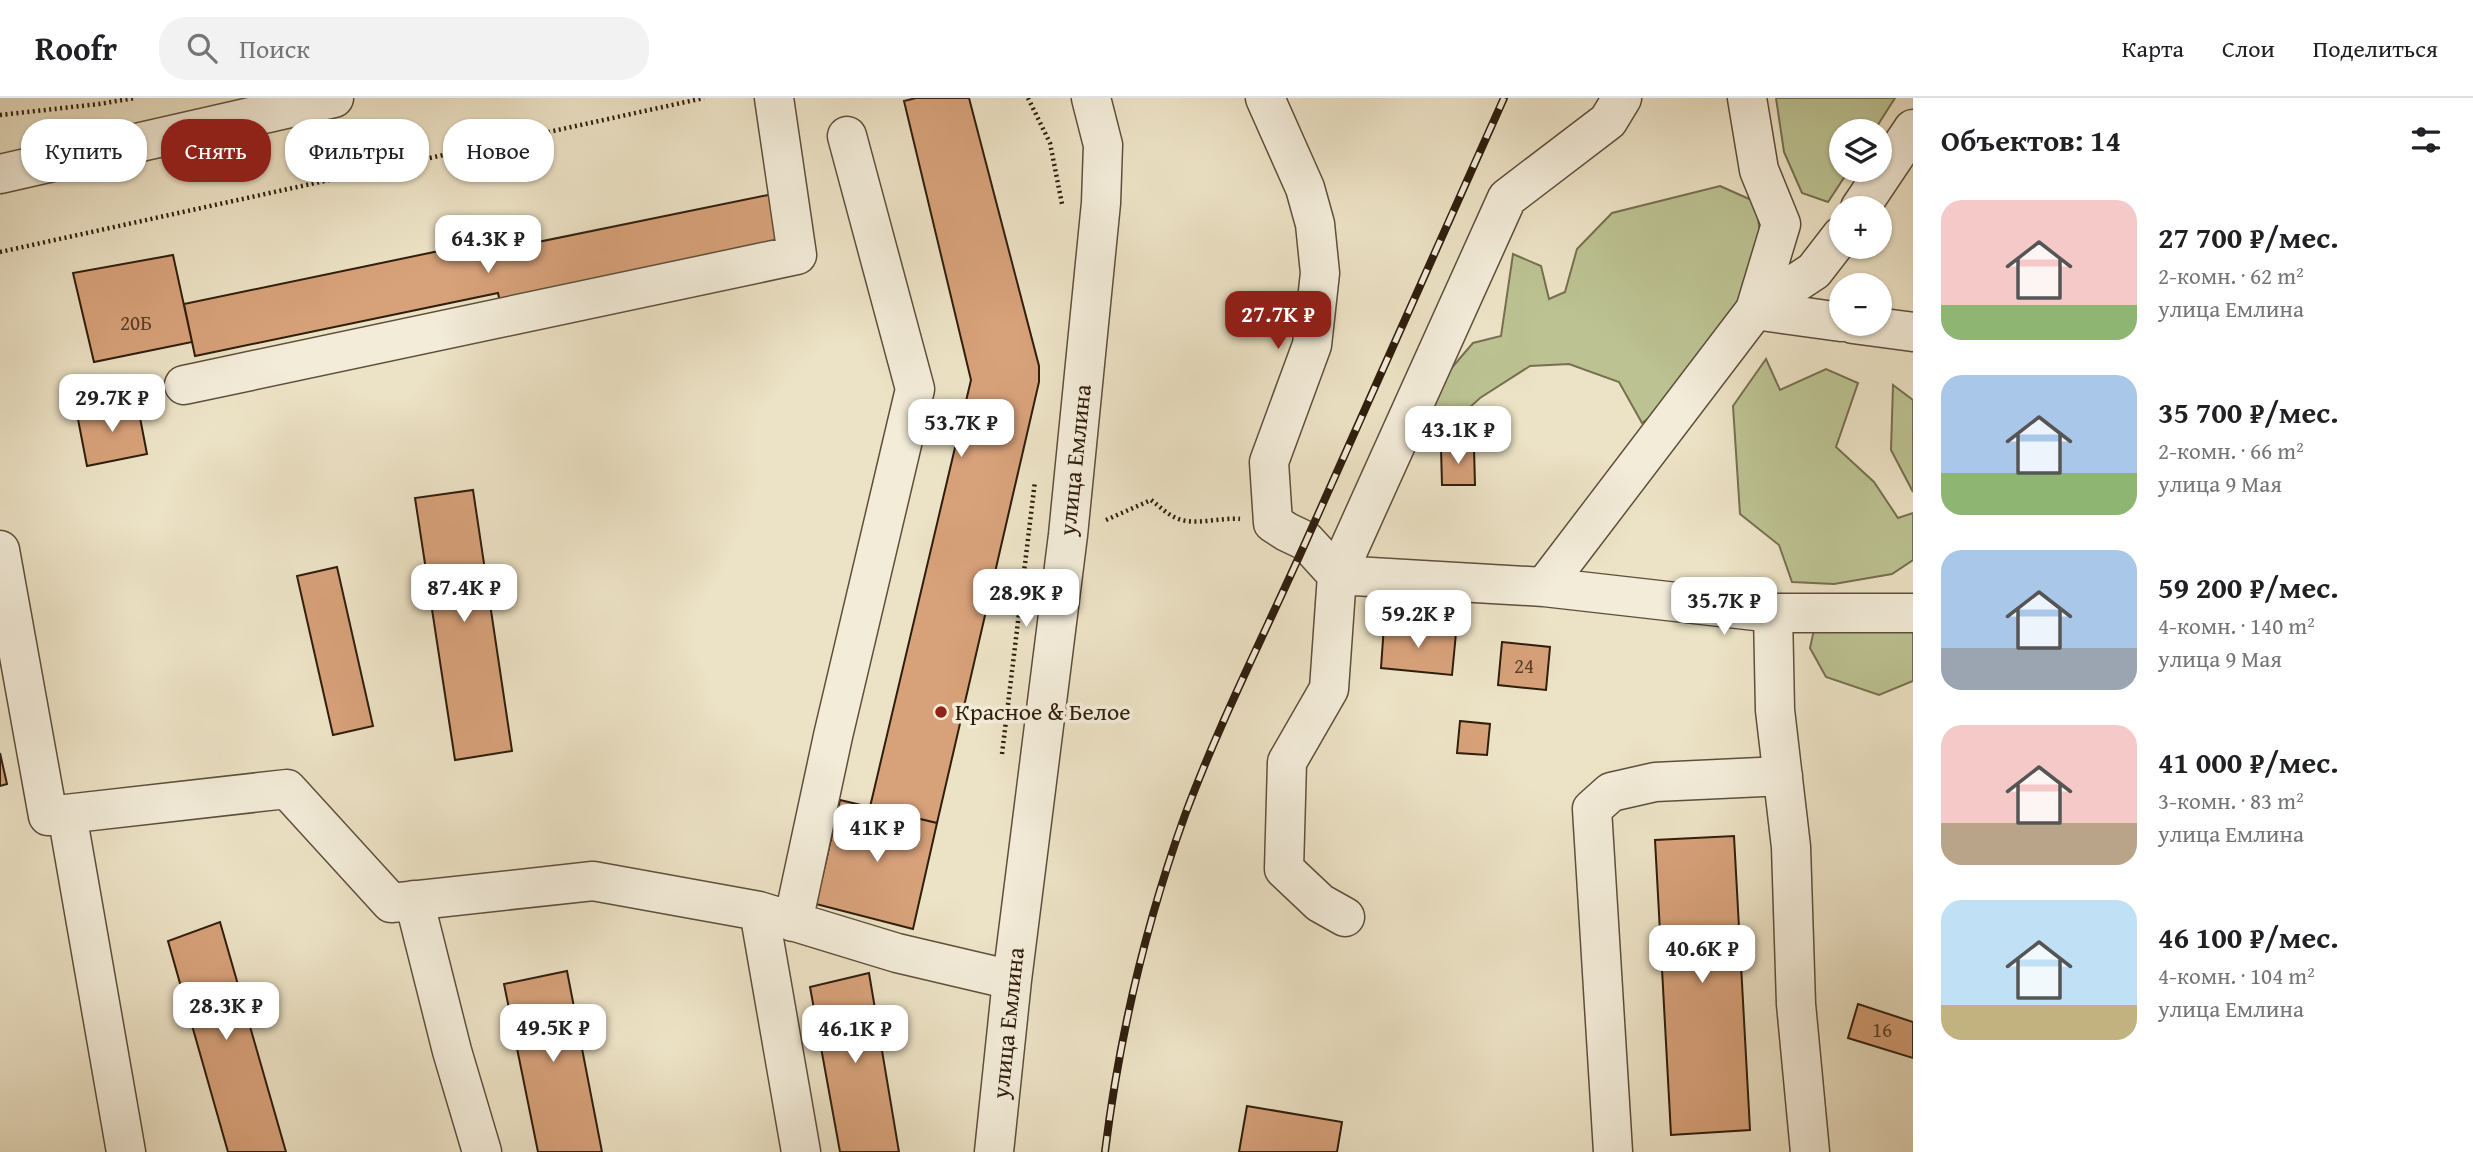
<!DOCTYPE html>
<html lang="ru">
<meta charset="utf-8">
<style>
:root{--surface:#fff;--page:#f2f2f2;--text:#202124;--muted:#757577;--line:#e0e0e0;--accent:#8f2418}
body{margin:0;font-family:"Gentium Book Plus",serif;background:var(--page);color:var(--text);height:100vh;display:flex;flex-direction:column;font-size:26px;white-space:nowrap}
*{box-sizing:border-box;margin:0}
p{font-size:23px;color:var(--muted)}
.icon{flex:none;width:38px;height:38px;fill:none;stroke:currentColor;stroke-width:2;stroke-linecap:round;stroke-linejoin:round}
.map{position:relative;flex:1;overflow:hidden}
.sheet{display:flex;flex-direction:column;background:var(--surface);width:560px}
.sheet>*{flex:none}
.guide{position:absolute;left:21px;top:21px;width:665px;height:63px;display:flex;gap:14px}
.buttons{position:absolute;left:1829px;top:21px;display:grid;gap:14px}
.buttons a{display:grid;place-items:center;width:63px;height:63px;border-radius:50%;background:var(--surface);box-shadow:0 2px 5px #0004;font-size:35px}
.price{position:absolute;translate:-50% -60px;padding:0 16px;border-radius:14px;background:#fff;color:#222;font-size:23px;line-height:46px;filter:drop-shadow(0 2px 4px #0008)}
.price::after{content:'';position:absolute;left:50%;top:42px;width:21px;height:16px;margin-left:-10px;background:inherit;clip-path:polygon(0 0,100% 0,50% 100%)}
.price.selected{background:var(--accent);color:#fff}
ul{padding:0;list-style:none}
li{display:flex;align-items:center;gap:21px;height:175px;padding:0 28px}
li span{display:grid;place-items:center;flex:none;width:196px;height:140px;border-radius:21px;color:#555}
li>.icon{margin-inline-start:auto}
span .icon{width:84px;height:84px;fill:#fffc;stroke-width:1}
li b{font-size:30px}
h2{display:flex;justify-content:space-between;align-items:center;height:84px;padding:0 28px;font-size:30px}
.pill{padding:0 24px;border-radius:28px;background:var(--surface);box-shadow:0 2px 5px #0004;font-size:24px;line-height:63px}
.pill.selected{background:var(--accent);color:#fff}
header{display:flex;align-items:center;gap:42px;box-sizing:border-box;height:98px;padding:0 35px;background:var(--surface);border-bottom:2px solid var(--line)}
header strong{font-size:33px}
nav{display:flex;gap:38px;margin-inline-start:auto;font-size:24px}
.search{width:490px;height:63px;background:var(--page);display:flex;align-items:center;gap:18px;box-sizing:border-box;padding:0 24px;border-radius:28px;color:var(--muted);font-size:26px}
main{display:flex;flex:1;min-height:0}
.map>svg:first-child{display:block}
.green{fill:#bcc292;stroke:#767050;stroke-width:2}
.building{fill:#d7a17a;stroke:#2f1e0d;stroke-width:2}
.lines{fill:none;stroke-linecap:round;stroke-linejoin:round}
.minor-casing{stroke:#5e4f3b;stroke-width:41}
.path{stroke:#2f1e0d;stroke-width:4.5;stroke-dasharray:2 3.5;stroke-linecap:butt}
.minor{stroke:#f3ecd9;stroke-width:38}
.rail-casing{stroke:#2f1e0d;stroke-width:8}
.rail{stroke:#f3ecd9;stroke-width:5;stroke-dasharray:16;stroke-linecap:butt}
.poi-dot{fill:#8f2418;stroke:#f3ecd9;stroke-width:2.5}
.labels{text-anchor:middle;stroke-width:7;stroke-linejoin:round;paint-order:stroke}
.number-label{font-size:21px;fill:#593f28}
.street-label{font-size:24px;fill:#2f1e0d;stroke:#f3ecd9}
.poi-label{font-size:24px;fill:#2f1e0d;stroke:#f3ecd9;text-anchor:start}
</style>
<header>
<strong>Roofr</strong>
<div class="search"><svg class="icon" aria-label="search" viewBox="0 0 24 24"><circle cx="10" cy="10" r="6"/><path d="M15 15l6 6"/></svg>Поиск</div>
<nav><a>Карта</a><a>Слои</a><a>Поделиться</a></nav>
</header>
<main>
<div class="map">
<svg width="1913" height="1054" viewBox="0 0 1913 1054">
<rect width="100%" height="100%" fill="#ece2c5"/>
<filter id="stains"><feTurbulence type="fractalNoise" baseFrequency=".00286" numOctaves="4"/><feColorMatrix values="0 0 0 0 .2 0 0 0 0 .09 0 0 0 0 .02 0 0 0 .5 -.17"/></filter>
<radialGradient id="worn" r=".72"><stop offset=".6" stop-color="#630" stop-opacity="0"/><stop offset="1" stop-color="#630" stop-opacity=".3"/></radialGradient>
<!-- green -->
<path class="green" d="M1776,0h119l-21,33h-33v39h8l-21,32 -26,-9 -18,-41z
M1720,88l36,16 5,39 -15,63 -86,106 -18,13 -23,-41 -50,-18 -39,2 -50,32 -36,33 -20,-8 18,-44 31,-36 28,-7 12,-82 28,12 8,33 16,-7 12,-43 35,-36z
M1766,261l14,31 46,-21 32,14 -22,64 38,35 24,36 15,-5v47l-21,14 -58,10 -42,-2 -13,-37 -39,-31 -7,-108z
M1893,287l20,15v92l-22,-42z
M1815,527l98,3v53l-34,14 -53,-18 -16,-29z"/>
<!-- building -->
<path class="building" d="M916,0h53l70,268v16l-102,441 -67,-16 101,-427 -67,-279z
M773,96l11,55 -283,58 -3,-14 -303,63 -11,-52 303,-63 2,11z
M173,157l19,87 -98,20 -21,-89z
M137,304l10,52 -60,12 -10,-52z
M1441,350h33l1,37h-33z
M473,392l39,261 -57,9 -40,-262z
M337,469l36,159 -40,9 -36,-159z
M1384,527l72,8 -4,42 -71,-7z
M1502,544l48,5 -4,43 -48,-5z
M1460,623l30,3 -3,31 -30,-2z
M0,655l7,31 -7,2z
M840,702l97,23 -24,106 -97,-25z
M1734,738l16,294 -79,5 -16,-295z
M220,824l66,230h-58l-60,-211z
M567,873l35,181h-64l-34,-168z
M869,875l30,179h-59l-30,-165z
M1858,906l55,18v36l-65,-20z
M1247,1008l95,16 -5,30h-98z"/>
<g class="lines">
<defs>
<path id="minor" d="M1265,0l40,90 10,36 5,49 -8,72 -43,117 4,61 14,9 19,9 31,34 207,12 229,26h140
M1747,0l12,72 22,54 -26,86
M0,76l334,-76
M1860,110l53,-79
M1755,212l59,-39 27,-35
M1853,226l60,8
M184,287l613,-130 -23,-157
M0,452l48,266 239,-27 104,114 202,-22 166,30 138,42 115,27
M1544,489l211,-277 86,12
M1773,515l2,97 16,137 5,157 14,148
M67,716l59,338
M414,802l38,151 30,101
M759,813l42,241
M1345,819l-25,-14 -36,-34 3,-107 42,-73 8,-114 170,-377 101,-77 14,-23
M793,824l40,-186 82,-347 -68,-253
M994,1054l18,-172 56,-445 33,-332 2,-58 -12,-47
M1613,1054l-21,-343 19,-17 44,-10 128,-6"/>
</defs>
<!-- minor casing -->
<use href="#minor" class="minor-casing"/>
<!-- path -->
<path class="path" d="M1028,0l22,45 12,61
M0,17l99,-11 36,-6
M0,154l704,-154
M1106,422l45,-20c8,6 15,13 23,17 18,10 46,0 66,2
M1002,656l33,-273"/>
<!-- minor -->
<use href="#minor" class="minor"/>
<defs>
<path id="rail" d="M1105,1054c14,-114 41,-229 80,-337 35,-94 81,-184 122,-276 66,-147 131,-294 197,-441"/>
</defs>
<!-- rail casing -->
<use href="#rail" class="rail-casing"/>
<!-- rail -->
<use href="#rail" class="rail"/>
</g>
<!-- markers -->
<circle class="poi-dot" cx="941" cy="614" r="7"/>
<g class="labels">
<!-- number labels -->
<g class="number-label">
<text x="136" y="232">20Б</text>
<text x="1524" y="575">24</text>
<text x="1882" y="939">16</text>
</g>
<!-- street labels -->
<g class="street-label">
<text transform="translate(1075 362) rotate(-84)" y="8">улица Емлина</text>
<text transform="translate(1008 925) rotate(-84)" y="8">улица Емлина</text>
</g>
<!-- poi labels -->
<g class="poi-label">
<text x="955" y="622">Красное &amp; Белое</text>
</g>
</g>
<rect width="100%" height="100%" filter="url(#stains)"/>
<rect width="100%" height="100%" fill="url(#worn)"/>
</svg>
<div class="buttons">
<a><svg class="icon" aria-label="layers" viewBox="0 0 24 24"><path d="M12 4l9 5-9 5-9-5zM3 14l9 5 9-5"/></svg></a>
<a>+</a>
<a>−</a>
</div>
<b class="price" style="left:488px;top:177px">64.3K ₽</b>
<b class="price selected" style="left:1278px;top:253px">27.7K ₽</b>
<b class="price" style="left:112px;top:336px">29.7K ₽</b>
<b class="price" style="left:961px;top:361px">53.7K ₽</b>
<b class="price" style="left:1458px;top:368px">43.1K ₽</b>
<b class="price" style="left:464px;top:526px">87.4K ₽</b>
<b class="price" style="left:1026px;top:531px">28.9K ₽</b>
<b class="price" style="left:1724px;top:539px">35.7K ₽</b>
<b class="price" style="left:1418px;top:552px">59.2K ₽</b>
<b class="price" style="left:877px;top:766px">41K ₽</b>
<b class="price" style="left:1702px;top:887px">40.6K ₽</b>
<b class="price" style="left:226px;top:944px">28.3K ₽</b>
<b class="price" style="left:553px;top:966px">49.5K ₽</b>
<b class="price" style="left:855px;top:967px">46.1K ₽</b>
<div class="guide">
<a class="pill">Купить</a>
<a class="pill selected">Снять</a>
<a class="pill">Фильтры</a>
<a class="pill">Новое</a>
</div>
</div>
<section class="sheet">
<h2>Объектов: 14<svg class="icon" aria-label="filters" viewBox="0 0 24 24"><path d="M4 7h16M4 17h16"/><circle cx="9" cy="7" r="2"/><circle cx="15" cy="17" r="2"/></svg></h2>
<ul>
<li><span style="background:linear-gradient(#f6c9c9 75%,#8fb573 0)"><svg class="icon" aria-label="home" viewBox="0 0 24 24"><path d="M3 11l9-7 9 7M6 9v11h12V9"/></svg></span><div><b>27 700 ₽/мес.</b><p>2-комн. · 62 m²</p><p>улица Емлина</p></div></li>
<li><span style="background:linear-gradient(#a9c7e8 70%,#8fb573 0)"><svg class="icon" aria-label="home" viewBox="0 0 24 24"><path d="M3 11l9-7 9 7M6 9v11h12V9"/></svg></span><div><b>35 700 ₽/мес.</b><p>2-комн. · 66 m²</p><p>улица 9 Мая</p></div></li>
<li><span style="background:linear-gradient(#a9c7e8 70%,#9aa5b1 0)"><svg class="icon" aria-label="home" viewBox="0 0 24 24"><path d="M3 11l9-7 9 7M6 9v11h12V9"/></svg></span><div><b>59 200 ₽/мес.</b><p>4-комн. · 140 m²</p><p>улица 9 Мая</p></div></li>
<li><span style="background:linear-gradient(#f6c9c9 70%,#b9a48a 0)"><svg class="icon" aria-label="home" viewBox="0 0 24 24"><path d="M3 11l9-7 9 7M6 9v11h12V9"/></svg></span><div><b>41 000 ₽/мес.</b><p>3-комн. · 83 m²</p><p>улица Емлина</p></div></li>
<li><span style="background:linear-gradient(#bfe0f5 75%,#c2b280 0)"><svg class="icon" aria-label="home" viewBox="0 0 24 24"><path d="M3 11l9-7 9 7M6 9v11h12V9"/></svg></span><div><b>46 100 ₽/мес.</b><p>4-комн. · 104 m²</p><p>улица Емлина</p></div></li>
</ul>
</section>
</main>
